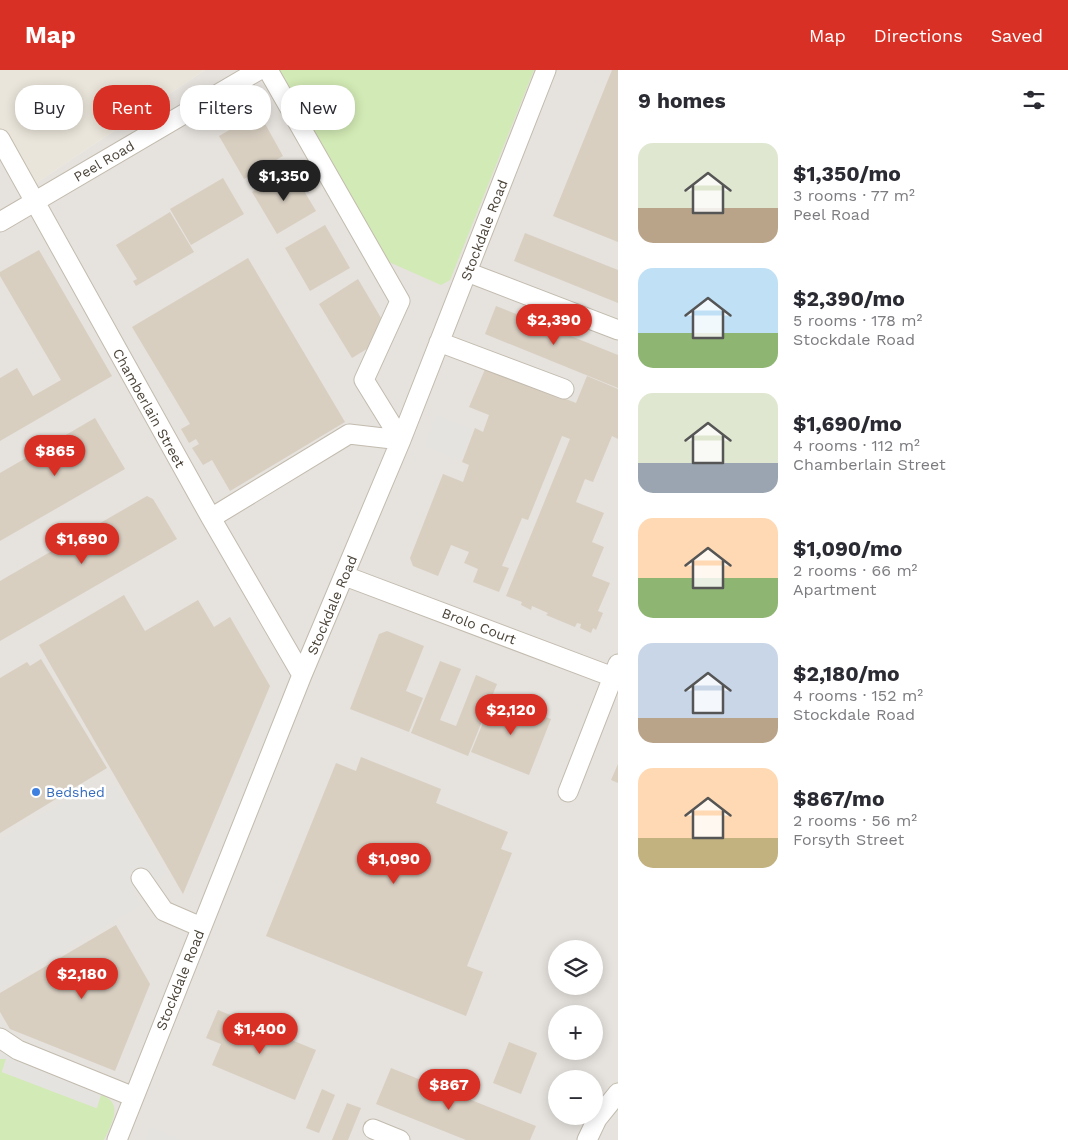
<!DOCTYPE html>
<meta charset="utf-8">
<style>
:root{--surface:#fff;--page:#f2f2f3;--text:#2b2b33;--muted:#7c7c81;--accent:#d93025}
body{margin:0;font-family:"Work Sans",sans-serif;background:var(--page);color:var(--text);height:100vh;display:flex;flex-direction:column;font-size:19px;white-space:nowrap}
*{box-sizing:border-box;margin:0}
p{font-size:16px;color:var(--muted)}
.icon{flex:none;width:28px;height:28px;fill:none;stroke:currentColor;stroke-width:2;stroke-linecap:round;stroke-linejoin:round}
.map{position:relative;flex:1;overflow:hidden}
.drawer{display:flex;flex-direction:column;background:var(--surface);width:450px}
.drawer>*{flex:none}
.hud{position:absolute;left:15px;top:15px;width:475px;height:45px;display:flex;gap:10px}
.controls{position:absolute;left:548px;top:870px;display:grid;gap:10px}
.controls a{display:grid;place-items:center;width:55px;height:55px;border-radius:50%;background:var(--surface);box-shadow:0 2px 12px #0003;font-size:25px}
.price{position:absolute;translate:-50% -42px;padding:0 11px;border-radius:18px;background:var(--accent);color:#fff;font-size:16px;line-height:32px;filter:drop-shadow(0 1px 2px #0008)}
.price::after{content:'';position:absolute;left:50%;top:30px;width:15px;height:11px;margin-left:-8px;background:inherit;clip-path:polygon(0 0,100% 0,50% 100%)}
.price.selected{background:#222;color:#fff}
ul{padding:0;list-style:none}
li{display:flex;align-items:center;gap:15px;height:125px;padding:0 20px}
li span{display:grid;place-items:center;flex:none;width:140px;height:100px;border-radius:15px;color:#555}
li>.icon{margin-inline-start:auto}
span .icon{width:60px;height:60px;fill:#fffc;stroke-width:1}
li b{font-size:21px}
h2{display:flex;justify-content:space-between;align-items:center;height:60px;padding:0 20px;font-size:21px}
.chip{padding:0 18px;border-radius:20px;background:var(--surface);box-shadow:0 2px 12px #0003;font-size:18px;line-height:45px}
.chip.selected{background:var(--accent);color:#fff}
header{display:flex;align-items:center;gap:30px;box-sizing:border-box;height:70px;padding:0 25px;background:var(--accent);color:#fff}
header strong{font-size:24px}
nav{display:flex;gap:28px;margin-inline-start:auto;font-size:18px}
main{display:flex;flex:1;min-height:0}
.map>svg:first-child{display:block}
.residential{fill:#eae5da}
.industrial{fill:#e6e2dd;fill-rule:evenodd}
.green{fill:#d2eab5}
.parking{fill:#e5e3e0}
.building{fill:#d8cfc1}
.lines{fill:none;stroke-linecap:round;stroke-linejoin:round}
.minor-casing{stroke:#c2bbae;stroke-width:21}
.minor{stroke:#fff;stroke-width:19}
.shop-dot{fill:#3f7fe0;stroke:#fff;stroke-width:2}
.labels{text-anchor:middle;stroke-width:5;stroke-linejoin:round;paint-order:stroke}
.street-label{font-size:14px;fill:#4b4439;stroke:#fff}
.shop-label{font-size:14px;fill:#366cbe;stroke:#fff;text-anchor:start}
</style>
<header>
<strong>Map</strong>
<nav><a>Map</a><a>Directions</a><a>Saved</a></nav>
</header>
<main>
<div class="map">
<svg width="618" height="1070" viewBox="0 0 618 1070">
<rect width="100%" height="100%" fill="#f6f3ec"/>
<!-- residential -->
<path class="residential" d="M0,0h205l-182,122 -23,-37z"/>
<!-- industrial -->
<path class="industrial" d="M205,0h413v1070h-618v-985l23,37zM556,879h38v37h-38zM556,944h38v37h-38zM556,1009h38v37h-38z"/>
<!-- green -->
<path class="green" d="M279,0h255l-84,210 -9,5 -52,-23 -112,-185z
M2,988h4l-4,14 95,36 4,-13c24,8 10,29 3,45h-104v-81z"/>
<!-- parking -->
<path class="parking" d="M436,345l37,14 -12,32 -37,-15z
M92,715l6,11 18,-10 51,87 -33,20 7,12 -141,84v-149z
M0,952l6,11 12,8 90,35 -12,32 -94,-36 4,-13h-6z
M151,1057l14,6 17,7h-36z"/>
<!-- building -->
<path class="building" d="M612,0h6v172l-65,-26z
M259,43l24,43 -39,23 -25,-43z
M291,99l25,42 -39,23 -25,-42z
M223,108l21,36 -53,31 -21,-36z
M170,142l24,40 -58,34 -3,-5 4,-2 -21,-34z
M325,155l25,43 -40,23 -25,-43z
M525,163l93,37v33l-104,-42z
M39,180l73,126 -112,65v-63l17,-10 16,28 28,-16 -61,-104v-4z
M248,188l97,164 -115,69 -18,-31 -9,5 -11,-17 7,-4 -3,-5 -7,4 -8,-14 9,-5 -58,-97z
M358,209l23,39 -11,29 -18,11 -33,-54z
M496,236l122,49v33l-133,-54z
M486,297l90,36 11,-27 31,13v50l-6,-3 -19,46 -8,-3 -9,23 28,11 -12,29 12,5 -12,29 18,7 -12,28 5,2 -7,17 -3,-2 -2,5 -11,-5 1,-4 -4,-1 -2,4 -29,-12 2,-2 -16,-7 -1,4 -10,-5 1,-3 -16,-6 64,-157 -8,-3 -34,84 -6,-2 -20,48 7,2 -10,24 -26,-10 5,-13 -14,-6 5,-11 -18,-7 -13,31 -25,-10 -3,-8 33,-84 20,8 6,-17 -7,-3 13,-34 8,4 6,-17 -20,-8z
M95,348l30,51 -125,72v-68z
M147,426l6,3 24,40 -177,102v-60z
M124,525l21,36 53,-31 16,27 16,-10 40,69 -87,208 -144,-249z
M387,561l37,15 -18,45 17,7 -14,34 -59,-23 29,-75z
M41,589l66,109 -107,65v-155l27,-16 3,4z
M440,591l21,8 -21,51 16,6 20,-51 21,9 -29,72 -57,-23z
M494,626l57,23 -22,56 -58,-23z
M361,687l80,32 -5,14 72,29 -7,17 11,4 -45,113 16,6 -17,44 -200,-80 70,-173 20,8z
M618,694v19l-7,-3z
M116,855l34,59 -35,87 -105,-42 -10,-17v-19z
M218,940l98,40 -21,50 -83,-35 9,-21 -15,-6z
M509,972l28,11 -16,41 -28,-11z
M391,998l145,58 -6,14h-64l-90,-36z
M322,1019l13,6 -16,38 -13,-5z
M347,1033l14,5 -13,32h-16z"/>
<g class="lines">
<defs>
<path id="minor" d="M268,0l132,231 -36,79 37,60
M0,69l211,379 91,157
M0,152l259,-152
M467,202l151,58
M439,272l125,47
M211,448l138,-84 52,6
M345,506l268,101
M568,722l50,-128
M141,808l23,33 37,16
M0,968l18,12 116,47
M373,1059l27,11
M117,1070l185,-465 99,-235 145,-370
M587,1070l10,-21 21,-26"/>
</defs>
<!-- minor casing -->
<use href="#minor" class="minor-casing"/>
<!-- minor -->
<use href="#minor" class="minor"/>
</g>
<!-- markers -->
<circle class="shop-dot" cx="36" cy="722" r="5"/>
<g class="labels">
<!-- street labels -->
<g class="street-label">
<text transform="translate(104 91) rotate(-30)" y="5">Peel Road</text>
<text transform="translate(484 160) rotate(-69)" y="5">Stockdale Road</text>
<text transform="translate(149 338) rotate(61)" y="5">Chamberlain Street</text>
<text transform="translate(332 535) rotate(-67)" y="5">Stockdale Road</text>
<text transform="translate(479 556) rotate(21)" y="5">Brolo Court</text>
<text transform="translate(180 910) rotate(-68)" y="5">Stockdale Road</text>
</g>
<!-- shop labels -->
<g class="shop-label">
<text x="46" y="727">Bedshed</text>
</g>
</g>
</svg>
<div class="controls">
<a><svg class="icon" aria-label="layers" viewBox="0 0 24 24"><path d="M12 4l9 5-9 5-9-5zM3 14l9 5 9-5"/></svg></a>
<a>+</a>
<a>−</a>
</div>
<b class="price selected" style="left:284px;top:132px">$1,350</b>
<b class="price" style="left:554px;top:276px">$2,390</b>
<b class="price" style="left:55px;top:407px">$865</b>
<b class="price" style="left:82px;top:495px">$1,690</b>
<b class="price" style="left:511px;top:666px">$2,120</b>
<b class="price" style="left:394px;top:815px">$1,090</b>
<b class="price" style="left:82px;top:930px">$2,180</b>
<b class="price" style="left:260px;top:985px">$1,400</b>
<b class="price" style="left:449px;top:1041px">$867</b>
<div class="hud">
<a class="chip">Buy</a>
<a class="chip selected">Rent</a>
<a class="chip">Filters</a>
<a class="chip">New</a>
</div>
</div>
<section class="drawer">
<h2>9 homes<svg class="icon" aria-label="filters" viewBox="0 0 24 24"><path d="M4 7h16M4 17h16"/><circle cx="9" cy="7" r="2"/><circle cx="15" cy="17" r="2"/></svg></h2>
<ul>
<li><span style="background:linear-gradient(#dfe7d0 65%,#b9a48a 0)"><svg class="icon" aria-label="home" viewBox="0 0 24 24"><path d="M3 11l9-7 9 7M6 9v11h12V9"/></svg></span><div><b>$1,350/mo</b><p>3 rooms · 77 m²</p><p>Peel Road</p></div></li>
<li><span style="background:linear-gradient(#bfe0f5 65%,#8fb573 0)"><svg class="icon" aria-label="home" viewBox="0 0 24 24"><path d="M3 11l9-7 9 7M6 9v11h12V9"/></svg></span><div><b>$2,390/mo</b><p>5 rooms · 178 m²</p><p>Stockdale Road</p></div></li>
<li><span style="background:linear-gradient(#dfe7d0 70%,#9aa5b1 0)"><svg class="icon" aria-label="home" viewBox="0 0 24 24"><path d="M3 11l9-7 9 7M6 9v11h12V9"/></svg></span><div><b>$1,690/mo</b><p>4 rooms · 112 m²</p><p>Chamberlain Street</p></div></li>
<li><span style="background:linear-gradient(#ffd9b3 60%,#8fb573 0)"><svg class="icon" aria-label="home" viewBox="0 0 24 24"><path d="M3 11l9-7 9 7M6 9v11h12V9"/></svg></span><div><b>$1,090/mo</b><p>2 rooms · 66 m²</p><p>Apartment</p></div></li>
<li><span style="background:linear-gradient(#c9d6e8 75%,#b9a48a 0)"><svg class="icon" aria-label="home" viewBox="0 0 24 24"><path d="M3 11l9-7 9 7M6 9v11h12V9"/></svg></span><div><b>$2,180/mo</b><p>4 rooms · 152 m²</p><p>Stockdale Road</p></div></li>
<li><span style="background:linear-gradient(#ffd9b3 70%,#c2b280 0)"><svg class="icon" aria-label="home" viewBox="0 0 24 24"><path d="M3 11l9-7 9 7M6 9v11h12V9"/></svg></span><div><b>$867/mo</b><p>2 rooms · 56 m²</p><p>Forsyth Street</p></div></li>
</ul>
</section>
</main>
